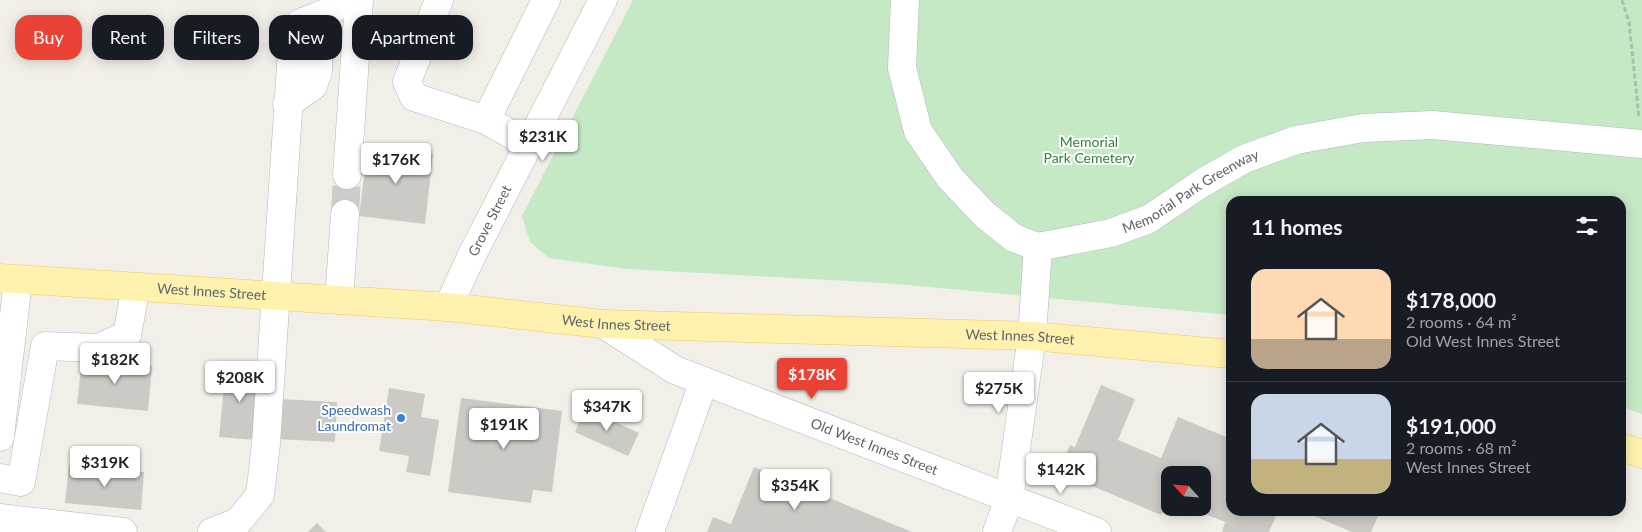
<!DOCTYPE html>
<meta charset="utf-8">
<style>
:root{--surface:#171b24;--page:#242831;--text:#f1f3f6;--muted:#9ea1a6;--line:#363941;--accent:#ea4335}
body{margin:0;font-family:Lato,sans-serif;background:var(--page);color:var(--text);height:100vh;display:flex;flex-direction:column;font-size:19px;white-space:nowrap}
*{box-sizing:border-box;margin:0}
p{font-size:16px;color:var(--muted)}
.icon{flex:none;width:28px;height:28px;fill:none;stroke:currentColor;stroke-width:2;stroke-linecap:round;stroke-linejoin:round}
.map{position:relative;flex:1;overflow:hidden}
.drawer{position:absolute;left:1226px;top:196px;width:400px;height:320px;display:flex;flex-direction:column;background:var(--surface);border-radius:15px;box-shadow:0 2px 12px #0003}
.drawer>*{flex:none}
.banner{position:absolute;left:15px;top:15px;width:475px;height:45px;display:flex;gap:10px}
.needle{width:32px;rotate:296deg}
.buttons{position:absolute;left:1161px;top:466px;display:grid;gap:10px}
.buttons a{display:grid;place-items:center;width:50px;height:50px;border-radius:10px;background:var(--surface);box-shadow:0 2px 12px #0003;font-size:25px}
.price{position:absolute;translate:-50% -42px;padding:0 11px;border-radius:5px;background:#fff;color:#222;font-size:16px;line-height:32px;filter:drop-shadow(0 1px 2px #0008)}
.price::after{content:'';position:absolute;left:50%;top:30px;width:15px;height:11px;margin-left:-8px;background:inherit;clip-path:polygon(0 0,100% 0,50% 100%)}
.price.on{background:var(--accent);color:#fff}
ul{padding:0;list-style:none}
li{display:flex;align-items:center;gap:15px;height:125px;padding:0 25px}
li+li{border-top:1px solid var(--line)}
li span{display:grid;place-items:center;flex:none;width:140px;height:100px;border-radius:15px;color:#555}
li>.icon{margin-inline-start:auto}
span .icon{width:60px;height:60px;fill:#fffc;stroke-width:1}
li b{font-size:21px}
h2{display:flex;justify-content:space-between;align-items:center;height:60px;padding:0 25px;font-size:21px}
.pill{padding:0 18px;border-radius:15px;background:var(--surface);box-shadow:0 2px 12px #0003;font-size:18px;line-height:45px}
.pill.on{background:var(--accent);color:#fff}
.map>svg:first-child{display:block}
.green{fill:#c5e8c5}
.building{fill:#cccac5}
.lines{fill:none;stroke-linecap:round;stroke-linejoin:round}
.minor-tunnel{stroke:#ccccc8;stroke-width:28;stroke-dasharray:28 14;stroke-linecap:butt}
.minor-casing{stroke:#b5b8bc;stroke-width:29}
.major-casing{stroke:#f2c960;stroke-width:29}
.path{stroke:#9cc7a9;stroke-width:3;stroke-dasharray:5 2.5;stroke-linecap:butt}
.minor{stroke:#fff;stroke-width:28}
.major{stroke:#fff2af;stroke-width:28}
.shop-dot{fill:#3f7fe0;stroke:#fff;stroke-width:2}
.labels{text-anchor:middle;stroke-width:4;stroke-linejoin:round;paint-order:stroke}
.park-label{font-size:14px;fill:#348238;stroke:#fff}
.street-label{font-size:14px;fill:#5f6368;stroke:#fff}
.shop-label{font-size:14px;fill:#366cbe;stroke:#fff;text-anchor:end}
</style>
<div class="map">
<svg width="1642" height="532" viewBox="0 0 1642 532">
<rect width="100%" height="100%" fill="#f1efe8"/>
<!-- green -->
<path class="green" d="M633,0h1009v414l-21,-8v-205h-390v114l-345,-32 -259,-14 -78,-11 -19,-16 -8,-26z"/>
<!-- building -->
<path class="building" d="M368,146l65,8 -8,70 -66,-8z
M82,359l70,7 -4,45 -71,-7z
M226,367l36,3 -7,70 -36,-3z
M1101,385l34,14 -17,41 43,18 17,-41 53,22v72h47l-9,21h-47l3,-10 -35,-14h12v-33h-32v24h-2l-7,16 -102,-43 11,-27 5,2z
M389,388l36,6 -4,23 18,3 -9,56 -24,-4 3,-16 -30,-5z
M461,398l101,13 -10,81 -19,-2 -2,13 -83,-11z
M279,399l58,3 -2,40 -59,-3z
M585,408l54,25 -11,23 -53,-24z
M69,465l75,7 -3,38 -76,-7z
M754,467l158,65h-205l6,-15 18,7z
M1302,511h78l-9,21h-19z
M317,523l9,9h-18z"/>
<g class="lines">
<!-- minor-tunnel -->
<path class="minor-tunnel" d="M345,214l2,-39"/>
<defs>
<g id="minor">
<path d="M439,0l-32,82 7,15 72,23"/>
<path id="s1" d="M905,0l-3,68 16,63 32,47 35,37 29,23 24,9 73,-14 38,-14 53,-36 42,-24 52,-19 67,-12 70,-3 209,19"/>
<path d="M287,104l26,-18 5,-15 1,-55"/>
<path d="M529,144l-43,-24 60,-120"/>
<path d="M347,175l12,-175"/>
<path d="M339,300l6,-86"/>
<path id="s2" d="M448,307l23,-50 132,-257"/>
<path id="s3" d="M603,324l72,46 422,162"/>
<path d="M0,437l18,-157"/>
<path d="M0,478l21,4 24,-136 54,2 28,-13 9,-48"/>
<path d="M0,518l123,14"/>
<path d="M212,532l26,-10 22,-27 6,-51 27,-408 7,-13 31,-12 12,-11"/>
<path d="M650,532l54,-151"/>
<path d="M997,532l12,-33 23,-163 6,-89"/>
</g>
<g id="major">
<path id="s4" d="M0,278l448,29 155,17 429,12 199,18"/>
<path d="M1621,447l21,7"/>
</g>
</defs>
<!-- minor casing -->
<use href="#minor" class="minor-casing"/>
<!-- major casing -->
<use href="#major" class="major-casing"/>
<!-- path -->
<path class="path" d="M1622,0l7,22 10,96"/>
<!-- minor -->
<use href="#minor" class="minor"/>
<!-- major -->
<use href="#major" class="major"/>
</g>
<!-- markers -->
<circle class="shop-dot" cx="401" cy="418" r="5"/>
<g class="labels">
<!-- park labels -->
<g class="park-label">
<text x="1089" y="147">Memorial<tspan x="1089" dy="16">Park Cemetery</tspan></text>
</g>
<!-- street labels -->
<g class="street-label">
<text dy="5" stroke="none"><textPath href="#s1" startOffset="468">Memorial Park Greenway</textPath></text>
<text dy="5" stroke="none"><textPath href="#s2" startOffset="96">Grove Street</textPath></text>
<text dy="5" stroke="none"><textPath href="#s4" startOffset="212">West Innes Street</textPath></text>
<text dy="5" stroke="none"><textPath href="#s4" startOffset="618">West Innes Street</textPath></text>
<text dy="5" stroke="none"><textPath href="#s4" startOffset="1022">West Innes Street</textPath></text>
<text dy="5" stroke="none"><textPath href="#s3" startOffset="299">Old West Innes Street</textPath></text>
</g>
<!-- shop labels -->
<g class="shop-label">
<text x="391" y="415">Speedwash<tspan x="391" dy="16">Laundromat</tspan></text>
</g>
</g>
</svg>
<div class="buttons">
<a><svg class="needle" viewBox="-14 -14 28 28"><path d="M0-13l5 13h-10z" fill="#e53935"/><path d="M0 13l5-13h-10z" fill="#9ea1a6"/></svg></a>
</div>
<b class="price" style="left:543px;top:162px">$231K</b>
<b class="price" style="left:396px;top:185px">$176K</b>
<b class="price" style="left:115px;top:385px">$182K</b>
<b class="price on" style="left:812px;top:400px">$178K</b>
<b class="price" style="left:240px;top:403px">$208K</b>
<b class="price" style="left:999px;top:414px">$275K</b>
<b class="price" style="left:607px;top:432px">$347K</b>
<b class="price" style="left:504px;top:450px">$191K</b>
<b class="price" style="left:105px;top:488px">$319K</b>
<b class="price" style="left:1061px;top:495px">$142K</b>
<b class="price" style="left:795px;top:511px">$354K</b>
<div class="banner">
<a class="pill on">Buy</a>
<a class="pill">Rent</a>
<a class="pill">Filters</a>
<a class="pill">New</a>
<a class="pill">Apartment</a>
</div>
<section class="drawer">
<h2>11 homes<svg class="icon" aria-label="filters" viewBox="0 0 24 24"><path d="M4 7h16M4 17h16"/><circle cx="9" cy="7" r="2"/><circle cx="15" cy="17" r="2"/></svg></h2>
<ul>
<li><span style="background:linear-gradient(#ffd9b3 70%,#b9a48a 0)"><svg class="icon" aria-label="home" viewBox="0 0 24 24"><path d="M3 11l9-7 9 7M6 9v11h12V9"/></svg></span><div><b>$178,000</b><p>2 rooms · 64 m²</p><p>Old West Innes Street</p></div></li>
<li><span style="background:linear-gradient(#c9d6e8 65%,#c2b280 0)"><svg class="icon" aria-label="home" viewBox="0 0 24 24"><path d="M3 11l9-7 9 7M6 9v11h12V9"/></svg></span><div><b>$191,000</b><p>2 rooms · 68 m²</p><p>West Innes Street</p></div></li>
</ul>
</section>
</div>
